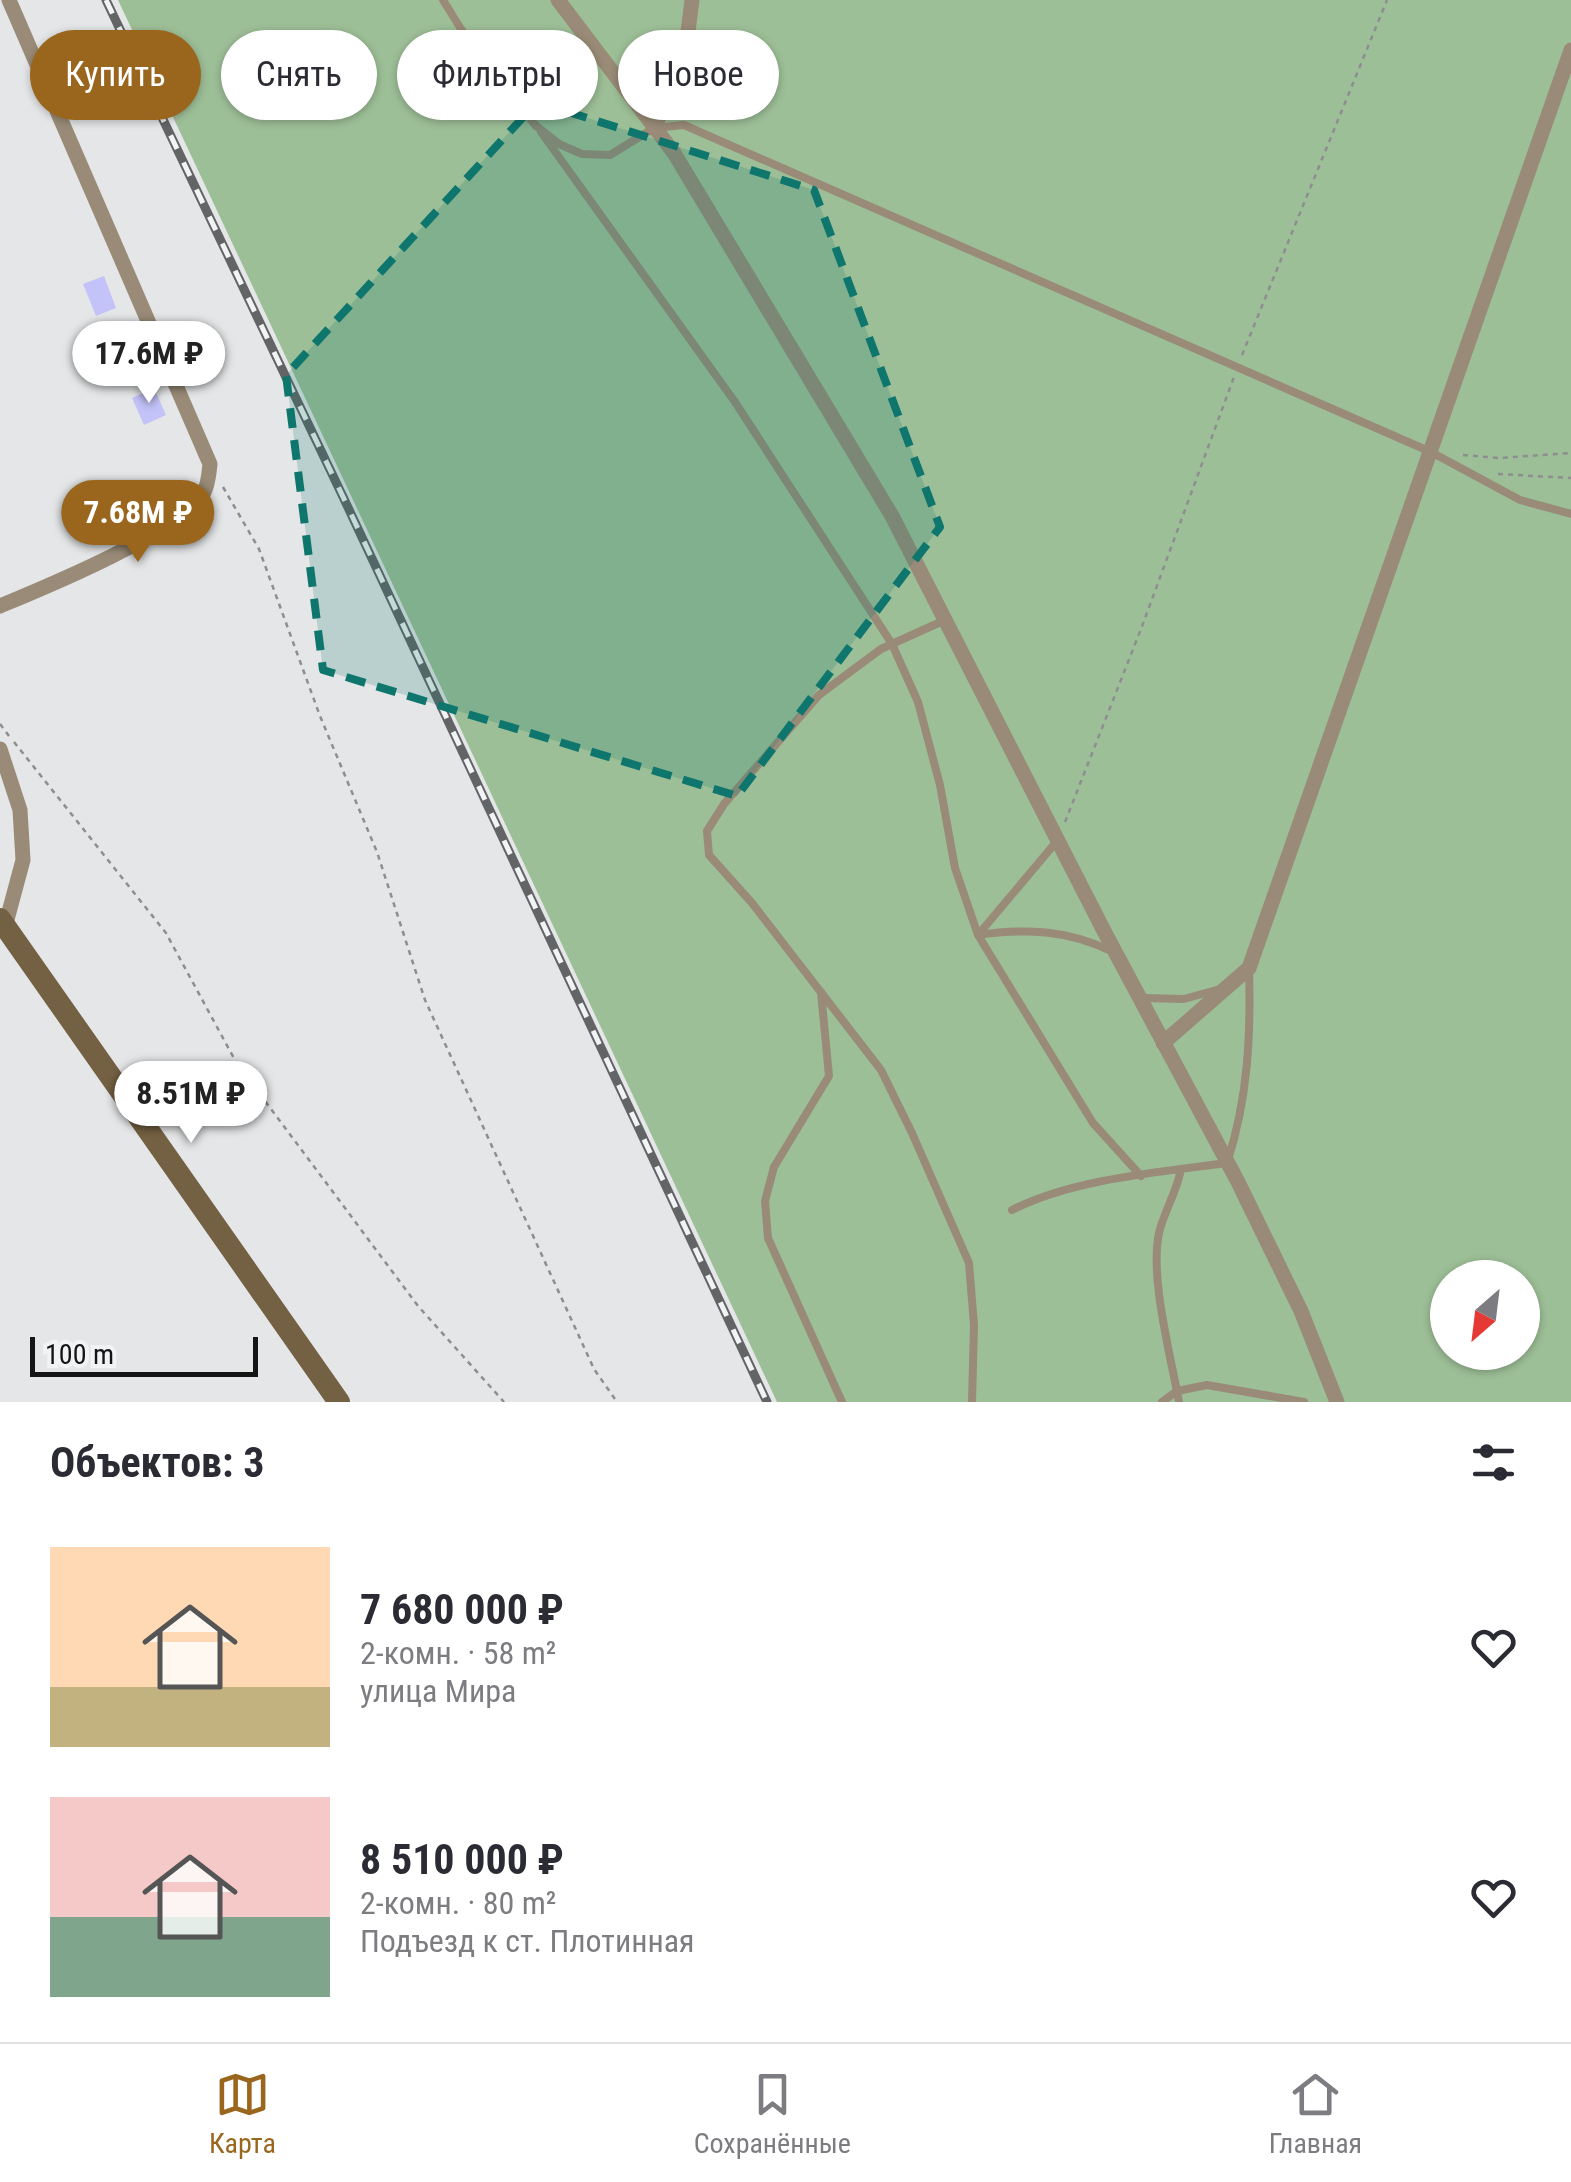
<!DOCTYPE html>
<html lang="ru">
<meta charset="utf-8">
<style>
:root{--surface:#fff;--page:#f2f2f3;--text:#2b2b33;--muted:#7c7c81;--line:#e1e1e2;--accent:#9a661d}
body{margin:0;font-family:"Roboto Condensed",sans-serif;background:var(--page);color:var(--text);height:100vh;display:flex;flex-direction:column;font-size:38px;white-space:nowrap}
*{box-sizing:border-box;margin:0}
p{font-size:32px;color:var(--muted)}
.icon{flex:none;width:55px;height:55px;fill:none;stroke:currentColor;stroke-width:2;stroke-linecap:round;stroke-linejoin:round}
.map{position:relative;height:1402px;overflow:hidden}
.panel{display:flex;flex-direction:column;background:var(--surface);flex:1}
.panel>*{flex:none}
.hud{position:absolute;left:30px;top:30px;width:1000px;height:90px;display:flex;gap:20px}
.needle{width:65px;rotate:208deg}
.fabs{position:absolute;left:1430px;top:1260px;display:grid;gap:20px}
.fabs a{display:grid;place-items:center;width:110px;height:110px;border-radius:50%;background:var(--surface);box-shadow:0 2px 8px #0004;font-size:50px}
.scale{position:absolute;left:30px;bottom:25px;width:228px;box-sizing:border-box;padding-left:10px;border:5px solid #151516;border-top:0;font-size:28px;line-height:35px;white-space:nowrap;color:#151516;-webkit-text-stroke:8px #f2f3f4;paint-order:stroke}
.price{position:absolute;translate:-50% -85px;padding:0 22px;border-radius:35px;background:#fff;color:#222;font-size:32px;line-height:65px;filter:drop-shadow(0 2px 5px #0008)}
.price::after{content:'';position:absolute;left:50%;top:60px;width:30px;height:22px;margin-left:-15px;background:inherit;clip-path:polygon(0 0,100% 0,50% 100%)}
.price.selected{background:var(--accent);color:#fff}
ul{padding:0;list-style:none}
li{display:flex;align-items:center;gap:30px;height:250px;padding:0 50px}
li span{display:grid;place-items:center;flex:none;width:280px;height:200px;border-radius:0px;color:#555}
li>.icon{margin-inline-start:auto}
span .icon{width:120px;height:120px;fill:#fffc;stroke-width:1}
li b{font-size:42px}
h2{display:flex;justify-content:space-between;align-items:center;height:120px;padding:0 50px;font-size:42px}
.tag{padding:0 35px;border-radius:45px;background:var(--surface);box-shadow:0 2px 8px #0004;font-size:35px;line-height:90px}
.tag.selected{background:var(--accent);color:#fff}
.tab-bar{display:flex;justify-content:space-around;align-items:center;height:140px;border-top:2px solid var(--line);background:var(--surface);font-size:28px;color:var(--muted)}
.tab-bar a{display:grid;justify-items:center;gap:5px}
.tab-bar .selected{color:var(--accent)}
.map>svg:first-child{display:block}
.green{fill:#9dbf97;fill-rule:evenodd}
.building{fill:#c4c3f9}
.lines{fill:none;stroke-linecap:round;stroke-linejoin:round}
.path{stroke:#8d8e8f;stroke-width:2.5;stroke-dasharray:5 5;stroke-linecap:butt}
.lane{stroke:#998b77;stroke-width:8}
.street{stroke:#998b77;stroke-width:15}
.secondary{stroke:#746042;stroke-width:22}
.rail-casing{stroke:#636465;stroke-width:9}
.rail{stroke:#f2f3f4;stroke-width:5;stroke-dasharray:15;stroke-linecap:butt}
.marked{fill:#0f766e;fill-opacity:0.2;stroke:#0f766e;stroke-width:8;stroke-dasharray:20 12;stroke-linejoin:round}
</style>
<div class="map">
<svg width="1571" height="1402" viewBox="0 0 1571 1402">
<rect width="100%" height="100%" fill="#e4e6e7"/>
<!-- green -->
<path class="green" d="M118,0h1453v1402h-794zM1448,1278h74v74h-74z"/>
<!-- building -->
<path class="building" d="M104,276l12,32 -20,8 -13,-32z
M154,388l12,27 -22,10 -12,-27z"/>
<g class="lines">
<!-- path -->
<path class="path" d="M1242,355l145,-355
M1463,455l36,3 72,-5
M1498,474l73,4
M223,487l36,62 61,167 57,136 48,148 169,369 23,33
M0,724l9,12
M14,742l152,191 70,129 182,244 86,96
M1065,822l76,-193 93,-252"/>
<!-- lane -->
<path class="lane" d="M443,0l18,29 74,96 24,19 23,10 28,1 44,-27 30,-3 747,327 89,48 51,14
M541,132l194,270 157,242 26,58 22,83 15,83 23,67 115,188 48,53
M945,620l-64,29 -62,46 -95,109 -17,27 2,24 43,48 129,167 31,63 57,130 5,62 -2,77
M1057,841l-79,94c47,-7 90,-5 133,16
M821,992l8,84 -55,91 -9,34 3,37 74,164
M1141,998l43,1 36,-10
M1012,1210c61,-31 147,-38 215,-47 21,-64 24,-128 22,-195
M1162,1402l15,-11 30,-6 97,17
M1179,1402c-8,-45 -31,-130 -19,-173 6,-21 17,-38 21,-60"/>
<!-- street -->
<path class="street" d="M558,0l116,153 218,363 212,415 134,251 63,129 36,91
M654,128l30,-65 8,-63
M0,606c48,-20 175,-72 203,-112 5,-7 6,-21 7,-30l-201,-464
M0,749l20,61 3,50 -18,67
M1163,1043l86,-75 322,-918"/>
<!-- secondary -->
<path class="secondary" d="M0,919l339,483"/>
<defs>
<path id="rail" d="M106,0l239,501 422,901"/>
</defs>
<!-- rail casing -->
<use href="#rail" class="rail-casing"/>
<!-- rail -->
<use href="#rail" class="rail"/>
</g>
<!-- marked area -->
<path class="marked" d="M537,102l277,88 126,337 -203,269 -414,-126 -37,-295z"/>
</svg>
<div class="fabs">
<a><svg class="needle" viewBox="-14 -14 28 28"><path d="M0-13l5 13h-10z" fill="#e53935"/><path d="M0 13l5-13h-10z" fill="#7c7c81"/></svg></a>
</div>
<div class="scale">100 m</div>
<b class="price" style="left:149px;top:406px">17.6M ₽</b>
<b class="price selected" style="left:138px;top:565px">7.68M ₽</b>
<b class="price" style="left:191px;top:1146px">8.51M ₽</b>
<div class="hud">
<a class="tag selected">Купить</a>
<a class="tag">Снять</a>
<a class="tag">Фильтры</a>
<a class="tag">Новое</a>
</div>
</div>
<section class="panel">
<h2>Объектов: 3<svg class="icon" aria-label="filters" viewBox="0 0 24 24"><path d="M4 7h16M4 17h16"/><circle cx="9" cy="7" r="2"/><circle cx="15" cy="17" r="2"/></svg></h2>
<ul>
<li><span style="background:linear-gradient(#ffd9b3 70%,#c2b280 0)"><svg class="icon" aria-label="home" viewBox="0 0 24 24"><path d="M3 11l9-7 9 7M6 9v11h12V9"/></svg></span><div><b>7 680 000 ₽</b><p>2-комн. · 58 m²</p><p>улица Мира</p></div><svg class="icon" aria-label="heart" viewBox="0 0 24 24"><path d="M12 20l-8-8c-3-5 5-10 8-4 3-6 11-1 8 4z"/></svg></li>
<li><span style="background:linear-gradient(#f6c9c9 60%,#7fa58c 0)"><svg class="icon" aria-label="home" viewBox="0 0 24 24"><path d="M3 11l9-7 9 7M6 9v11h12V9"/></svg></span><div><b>8 510 000 ₽</b><p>2-комн. · 80 m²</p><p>Подъезд к ст. Плотинная</p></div><svg class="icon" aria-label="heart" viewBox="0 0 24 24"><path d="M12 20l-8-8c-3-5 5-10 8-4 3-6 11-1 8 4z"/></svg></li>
</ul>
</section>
<nav class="tab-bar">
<a class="selected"><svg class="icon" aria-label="map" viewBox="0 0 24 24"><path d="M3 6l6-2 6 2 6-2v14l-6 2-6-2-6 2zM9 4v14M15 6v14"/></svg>Карта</a>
<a><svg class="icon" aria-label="saved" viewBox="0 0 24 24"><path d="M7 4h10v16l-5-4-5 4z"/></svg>Сохранённые</a>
<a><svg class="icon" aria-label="home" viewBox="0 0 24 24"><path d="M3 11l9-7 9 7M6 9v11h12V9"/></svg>Главная</a>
</nav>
